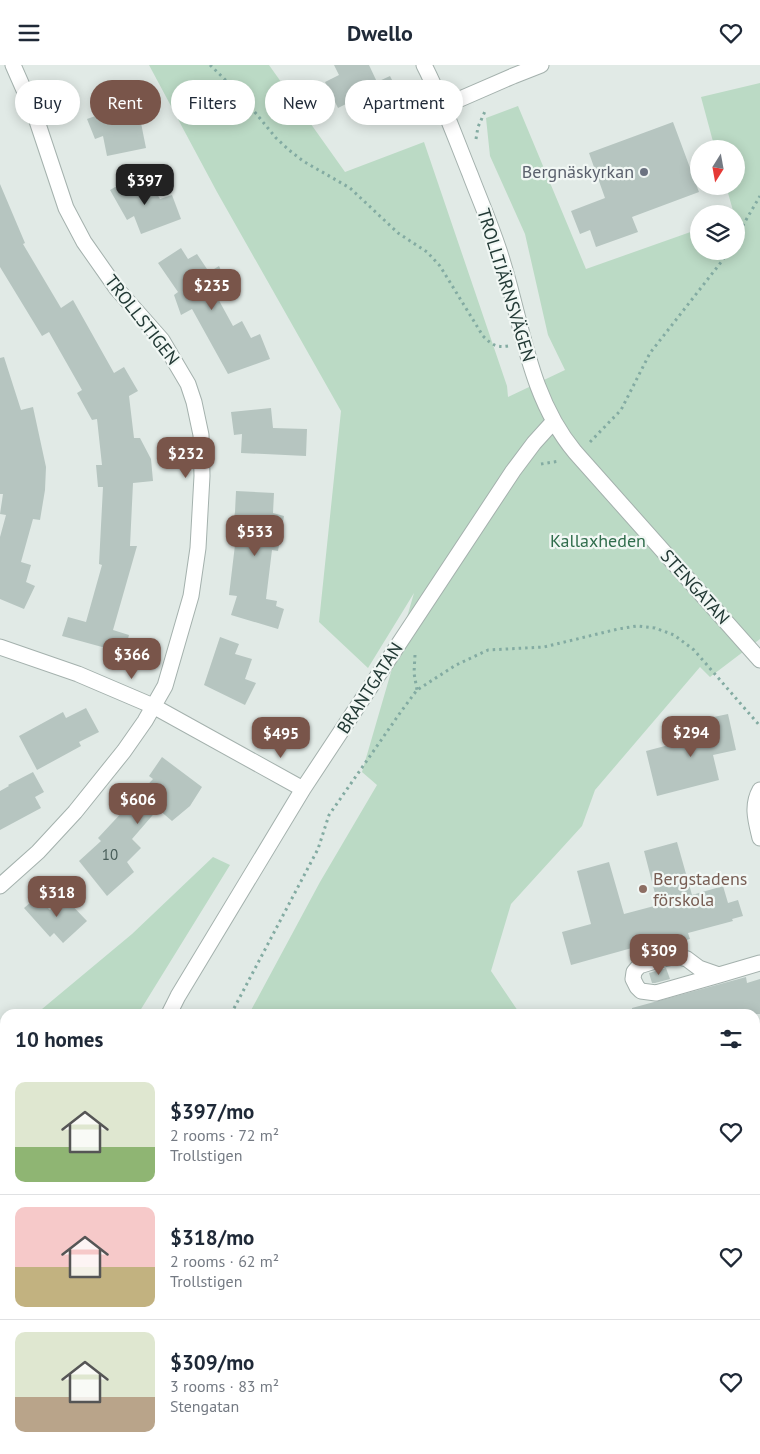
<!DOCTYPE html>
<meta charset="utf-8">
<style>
:root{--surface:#fff;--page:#f2f2f3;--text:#1f2937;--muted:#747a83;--line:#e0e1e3;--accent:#79554a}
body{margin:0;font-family:"PT Sans",sans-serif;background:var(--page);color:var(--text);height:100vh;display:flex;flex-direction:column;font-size:19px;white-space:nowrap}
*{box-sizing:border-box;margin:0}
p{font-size:16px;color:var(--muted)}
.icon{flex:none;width:28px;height:28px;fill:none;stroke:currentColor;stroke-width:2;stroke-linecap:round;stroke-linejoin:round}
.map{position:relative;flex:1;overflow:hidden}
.panel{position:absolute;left:0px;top:944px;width:760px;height:446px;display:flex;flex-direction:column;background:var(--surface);border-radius:15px 15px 0 0;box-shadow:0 2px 12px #0003}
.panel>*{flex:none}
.banner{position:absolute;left:15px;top:15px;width:500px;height:45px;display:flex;gap:10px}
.needle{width:32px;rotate:191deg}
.controls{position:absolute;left:690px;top:75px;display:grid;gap:10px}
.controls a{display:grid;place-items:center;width:55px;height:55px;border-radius:50%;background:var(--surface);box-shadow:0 2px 12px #0003;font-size:25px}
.price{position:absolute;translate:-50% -42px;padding:0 11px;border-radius:10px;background:var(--accent);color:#fff;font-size:16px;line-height:32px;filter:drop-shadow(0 1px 2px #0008)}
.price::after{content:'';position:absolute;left:50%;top:30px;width:15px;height:11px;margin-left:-8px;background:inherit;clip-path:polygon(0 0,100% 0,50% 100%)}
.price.selected{background:#222;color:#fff}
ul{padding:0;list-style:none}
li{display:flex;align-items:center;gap:15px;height:125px;padding:0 15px}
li+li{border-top:1px solid var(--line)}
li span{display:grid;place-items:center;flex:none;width:140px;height:100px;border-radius:10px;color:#555}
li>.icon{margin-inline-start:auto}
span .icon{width:60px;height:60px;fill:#fffc;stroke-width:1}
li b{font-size:21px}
h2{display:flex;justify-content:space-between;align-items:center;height:60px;padding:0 15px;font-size:21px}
.chip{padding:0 18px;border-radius:22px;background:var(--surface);box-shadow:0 2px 12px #0003;font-size:18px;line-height:45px}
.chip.selected{background:var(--accent);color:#fff}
header{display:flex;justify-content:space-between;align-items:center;height:65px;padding:0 15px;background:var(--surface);font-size:22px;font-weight:600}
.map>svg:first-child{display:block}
.green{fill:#bbdac5}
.building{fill:#b6c5c0}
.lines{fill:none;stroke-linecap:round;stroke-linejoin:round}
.minor-casing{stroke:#a4b1ad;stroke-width:17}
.path{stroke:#83aba2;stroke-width:3;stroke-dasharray:2.5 4;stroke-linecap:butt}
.minor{stroke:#fff;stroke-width:15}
.worship-dot{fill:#6b7280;stroke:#f1f7f4;stroke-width:2}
.education-dot{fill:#8d6e63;stroke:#f1f7f4;stroke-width:2}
.labels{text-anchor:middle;stroke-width:4.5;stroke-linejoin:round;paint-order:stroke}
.number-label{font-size:15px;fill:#475c58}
.worship-label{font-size:18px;fill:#5b616d;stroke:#f1f7f4;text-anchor:end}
.street-label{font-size:18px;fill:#223935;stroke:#f1f7f4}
.park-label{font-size:18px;fill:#306d4c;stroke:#f1f7f4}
.education-label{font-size:18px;fill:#785e54;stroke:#f1f7f4;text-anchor:start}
</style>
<header><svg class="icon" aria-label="menu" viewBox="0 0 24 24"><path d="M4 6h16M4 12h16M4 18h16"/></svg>Dwello<svg class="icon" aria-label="heart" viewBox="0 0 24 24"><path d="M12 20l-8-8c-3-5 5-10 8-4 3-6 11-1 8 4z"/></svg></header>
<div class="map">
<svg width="760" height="1389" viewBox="0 0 760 1389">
<rect width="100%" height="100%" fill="#e1eae6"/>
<!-- green -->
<path class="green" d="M149,0h120l76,107 79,-30 83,244 1,11 57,-27 -17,-35 -23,-101 -35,-78 -4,-38 32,-12 68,163 113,-40v22h37v-37h-2l-8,-28h10v-37h-21l-14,-52 59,-14v556l-50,38 -10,-10 -105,123 -13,36 -71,78 -20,67 29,43h-271l71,-132 57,-97 -15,-13 52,-179 -46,75 -49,-46 22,-211 -124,-219z
M213,792l17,8 -92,149h-102l96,-80z
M5,975v215l-5,9v-220z
M597,1385h73l2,4h-74z"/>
<!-- building -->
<path class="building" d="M334,0h35l8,17 13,-6 10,20 -34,17 -8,-15 -20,10 -13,-26 14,-7z
M123,41l6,19 12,-2 5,25 -39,8 -4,-20 -8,3 -8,-20z
M673,57l26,70 -67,25 6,15 -42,15 -6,-17 -10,4 -9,-23 34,-13 -16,-45z
M129,114l6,11 15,-8 10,17 12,-4 9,24 -40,15 -7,-18 -7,4 -17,-30z
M0,119l25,59 -2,1 38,64 12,-8 41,73 10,-6 14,24 -9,5 5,42h6l11,21 2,22 -20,2 -3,63h7l-24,84 16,5 -5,18 -62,-17 6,-19 18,5 16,-57 -3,-1 4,-77h-5l-2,-22h6l-5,-46 -5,1 -15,-27 5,-3 -33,-58 -7,4 -42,-69z
M181,183l7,11 9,-5 12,18 10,-6 11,23 -14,6 17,31 9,-5 9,17 9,-4 10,25 -42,15 -36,-65 -11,6 -7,-20 4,-3 -20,-29z
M4,292l17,53 12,-3 13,60 -1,23 -5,30 -7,-1 -12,43 10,3 -5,17 9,4 -11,23 -24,-10v-62l6,-22 -6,-1 3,-20h-3v-136z
M271,343l2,20 34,1 -1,27 -65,-3 1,-19 -8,1 -3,-23z
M236,426l38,2 -1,20 11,3 -6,35 -6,-1 -6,49 11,2 -1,5 8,3 -6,20 -47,-14 6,-19 -8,-1 6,-50 -6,-1 6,-32z
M220,572l19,7 -4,10 17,5 -7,20 11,4 -11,22 -41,-20z
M86,643l13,24 -20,10 2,4 -44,24 -18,-34 44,-24 3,6z
M728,649l8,36 -23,5 6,25 -62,16 -11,-45 57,-15 -4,-16z
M162,692l40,30 -12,19 -18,15 -14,-12 -26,30 9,9 -14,14 7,10 -27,24 -28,-35 22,-20 -3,-3 55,-59 -4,-3z
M33,707l11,20 -9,5 6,11 -41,22v-39l9,-5 -1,-1z
M677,777l15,53 31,-9 5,17 10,-3 5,16 -11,3 1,2 -45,12 2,6 -30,8 1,3 -20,5 -2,-9 -68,19 -9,-33 29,-8 -14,-53 32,-9 15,52 34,-9 -14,-54z
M37,832l13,13 14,-13 23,24 -24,22 -9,-10 -4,4 -26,-29z
M666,903l4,11 -15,4h-3l-3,-10z
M746,912l1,6 13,-4v35h-128v-6z"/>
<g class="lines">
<defs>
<path id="minor" d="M424,0c18,35 31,72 46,109 11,29 24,58 33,89 20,65 27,135 72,189l185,208
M444,41l69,-30 28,-11
M0,582l78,27 75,32 150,83
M760,725c-9,16 -4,31 0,48
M0,821l38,-34 37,-40 49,-61 21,-30 20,-35 26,-90 7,-48 4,-72 -1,-41 -7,-33 -6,-18 -26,-44 -45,-51 -33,-47 -18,-34 -31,-93 -22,-50
M719,910l-20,-7 -12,-9 -10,-3 -22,5 -16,5 -5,6 -1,7 4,8 4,4 15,2 63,-18 41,-12
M169,949l9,-18 125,-207 210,-318 21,-28 19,-21
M0,1264l5,-7
M396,1385l1,4"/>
</defs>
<!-- minor casing -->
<use href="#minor" class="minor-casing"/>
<!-- path -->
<path class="path" d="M210,0l30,29 36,44 13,12 14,11 47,27 48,45 29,19 13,14 43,70c8,8 13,12 25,10
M476,74l2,-12 8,-18
M736,172l24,-41
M590,377l31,-32 29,-57 72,-92 6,-10
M541,399l19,-3
M415,590l-1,18 3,17
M231,949l87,-165 11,-34 71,-102 17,-23 39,-25 32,-15 56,-3 74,-18 19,-3 18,2 19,7 20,15 66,76
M755,982l5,-2
M755,1125l5,-1
M755,1214l5,-2
M755,1352l5,17
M0,1376l5,-7
M17,1385l3,4
M204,1385l3,4"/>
<!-- minor -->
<use href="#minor" class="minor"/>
</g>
<!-- markers -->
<circle class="worship-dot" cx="644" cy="107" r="5"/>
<circle class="education-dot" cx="643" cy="824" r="5"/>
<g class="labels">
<!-- number labels -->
<g class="number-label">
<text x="110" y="795">10</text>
</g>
<!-- worship labels -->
<g class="worship-label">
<text x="634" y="113">Bergnäskyrkan</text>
</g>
<!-- street labels -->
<g class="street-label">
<text transform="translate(506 220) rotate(73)" y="6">TROLLTJÄRNSVÄGEN</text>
<text transform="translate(142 255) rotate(52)" y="6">TROLLSTIGEN</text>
<text transform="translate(695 522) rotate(48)" y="6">STENGATAN</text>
<text transform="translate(370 623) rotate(-57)" y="6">BRANTGATAN</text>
</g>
<!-- park labels -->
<g class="park-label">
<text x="598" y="482">Kallaxheden</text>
</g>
<!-- education labels -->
<g class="education-label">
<text x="653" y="820">Bergstadens<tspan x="653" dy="21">förskola</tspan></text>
</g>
</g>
</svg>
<div class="controls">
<a><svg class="needle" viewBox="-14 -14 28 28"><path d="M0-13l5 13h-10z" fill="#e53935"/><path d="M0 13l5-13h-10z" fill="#747a83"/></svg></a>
<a><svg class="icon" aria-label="layers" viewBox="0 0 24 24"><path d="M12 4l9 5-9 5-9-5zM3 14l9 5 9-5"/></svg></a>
</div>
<b class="price selected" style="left:145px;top:141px">$397</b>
<b class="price" style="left:212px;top:246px">$235</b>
<b class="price" style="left:186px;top:414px">$232</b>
<b class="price" style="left:255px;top:492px">$533</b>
<b class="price" style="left:132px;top:615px">$366</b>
<b class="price" style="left:691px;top:693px">$294</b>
<b class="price" style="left:281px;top:694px">$495</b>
<b class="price" style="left:138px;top:760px">$606</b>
<b class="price" style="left:57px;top:853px">$318</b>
<b class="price" style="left:659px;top:911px">$309</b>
<div class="banner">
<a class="chip">Buy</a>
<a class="chip selected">Rent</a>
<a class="chip">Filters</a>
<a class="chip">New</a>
<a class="chip">Apartment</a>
</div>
<section class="panel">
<h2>10 homes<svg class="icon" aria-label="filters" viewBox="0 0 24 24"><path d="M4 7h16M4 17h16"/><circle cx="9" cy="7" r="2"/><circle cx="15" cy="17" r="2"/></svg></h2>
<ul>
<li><span style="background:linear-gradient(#dfe7d0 65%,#8fb573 0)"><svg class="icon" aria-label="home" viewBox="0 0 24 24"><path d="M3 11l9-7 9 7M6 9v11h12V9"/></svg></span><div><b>$397/mo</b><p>2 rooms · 72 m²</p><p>Trollstigen</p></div><svg class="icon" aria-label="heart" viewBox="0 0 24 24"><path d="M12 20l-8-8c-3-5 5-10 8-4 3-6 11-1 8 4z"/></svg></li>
<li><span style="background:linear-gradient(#f6c9c9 60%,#c2b280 0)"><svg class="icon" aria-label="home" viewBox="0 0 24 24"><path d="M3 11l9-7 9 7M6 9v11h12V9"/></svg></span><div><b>$318/mo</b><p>2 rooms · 62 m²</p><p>Trollstigen</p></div><svg class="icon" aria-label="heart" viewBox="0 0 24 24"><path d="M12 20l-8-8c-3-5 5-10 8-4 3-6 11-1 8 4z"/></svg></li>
<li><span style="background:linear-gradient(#dfe7d0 65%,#b9a48a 0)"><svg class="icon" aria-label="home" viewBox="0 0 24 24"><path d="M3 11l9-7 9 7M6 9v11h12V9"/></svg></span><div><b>$309/mo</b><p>3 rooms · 83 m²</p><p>Stengatan</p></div><svg class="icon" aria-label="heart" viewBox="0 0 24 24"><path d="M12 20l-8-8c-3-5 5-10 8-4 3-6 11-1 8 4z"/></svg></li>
</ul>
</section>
</div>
